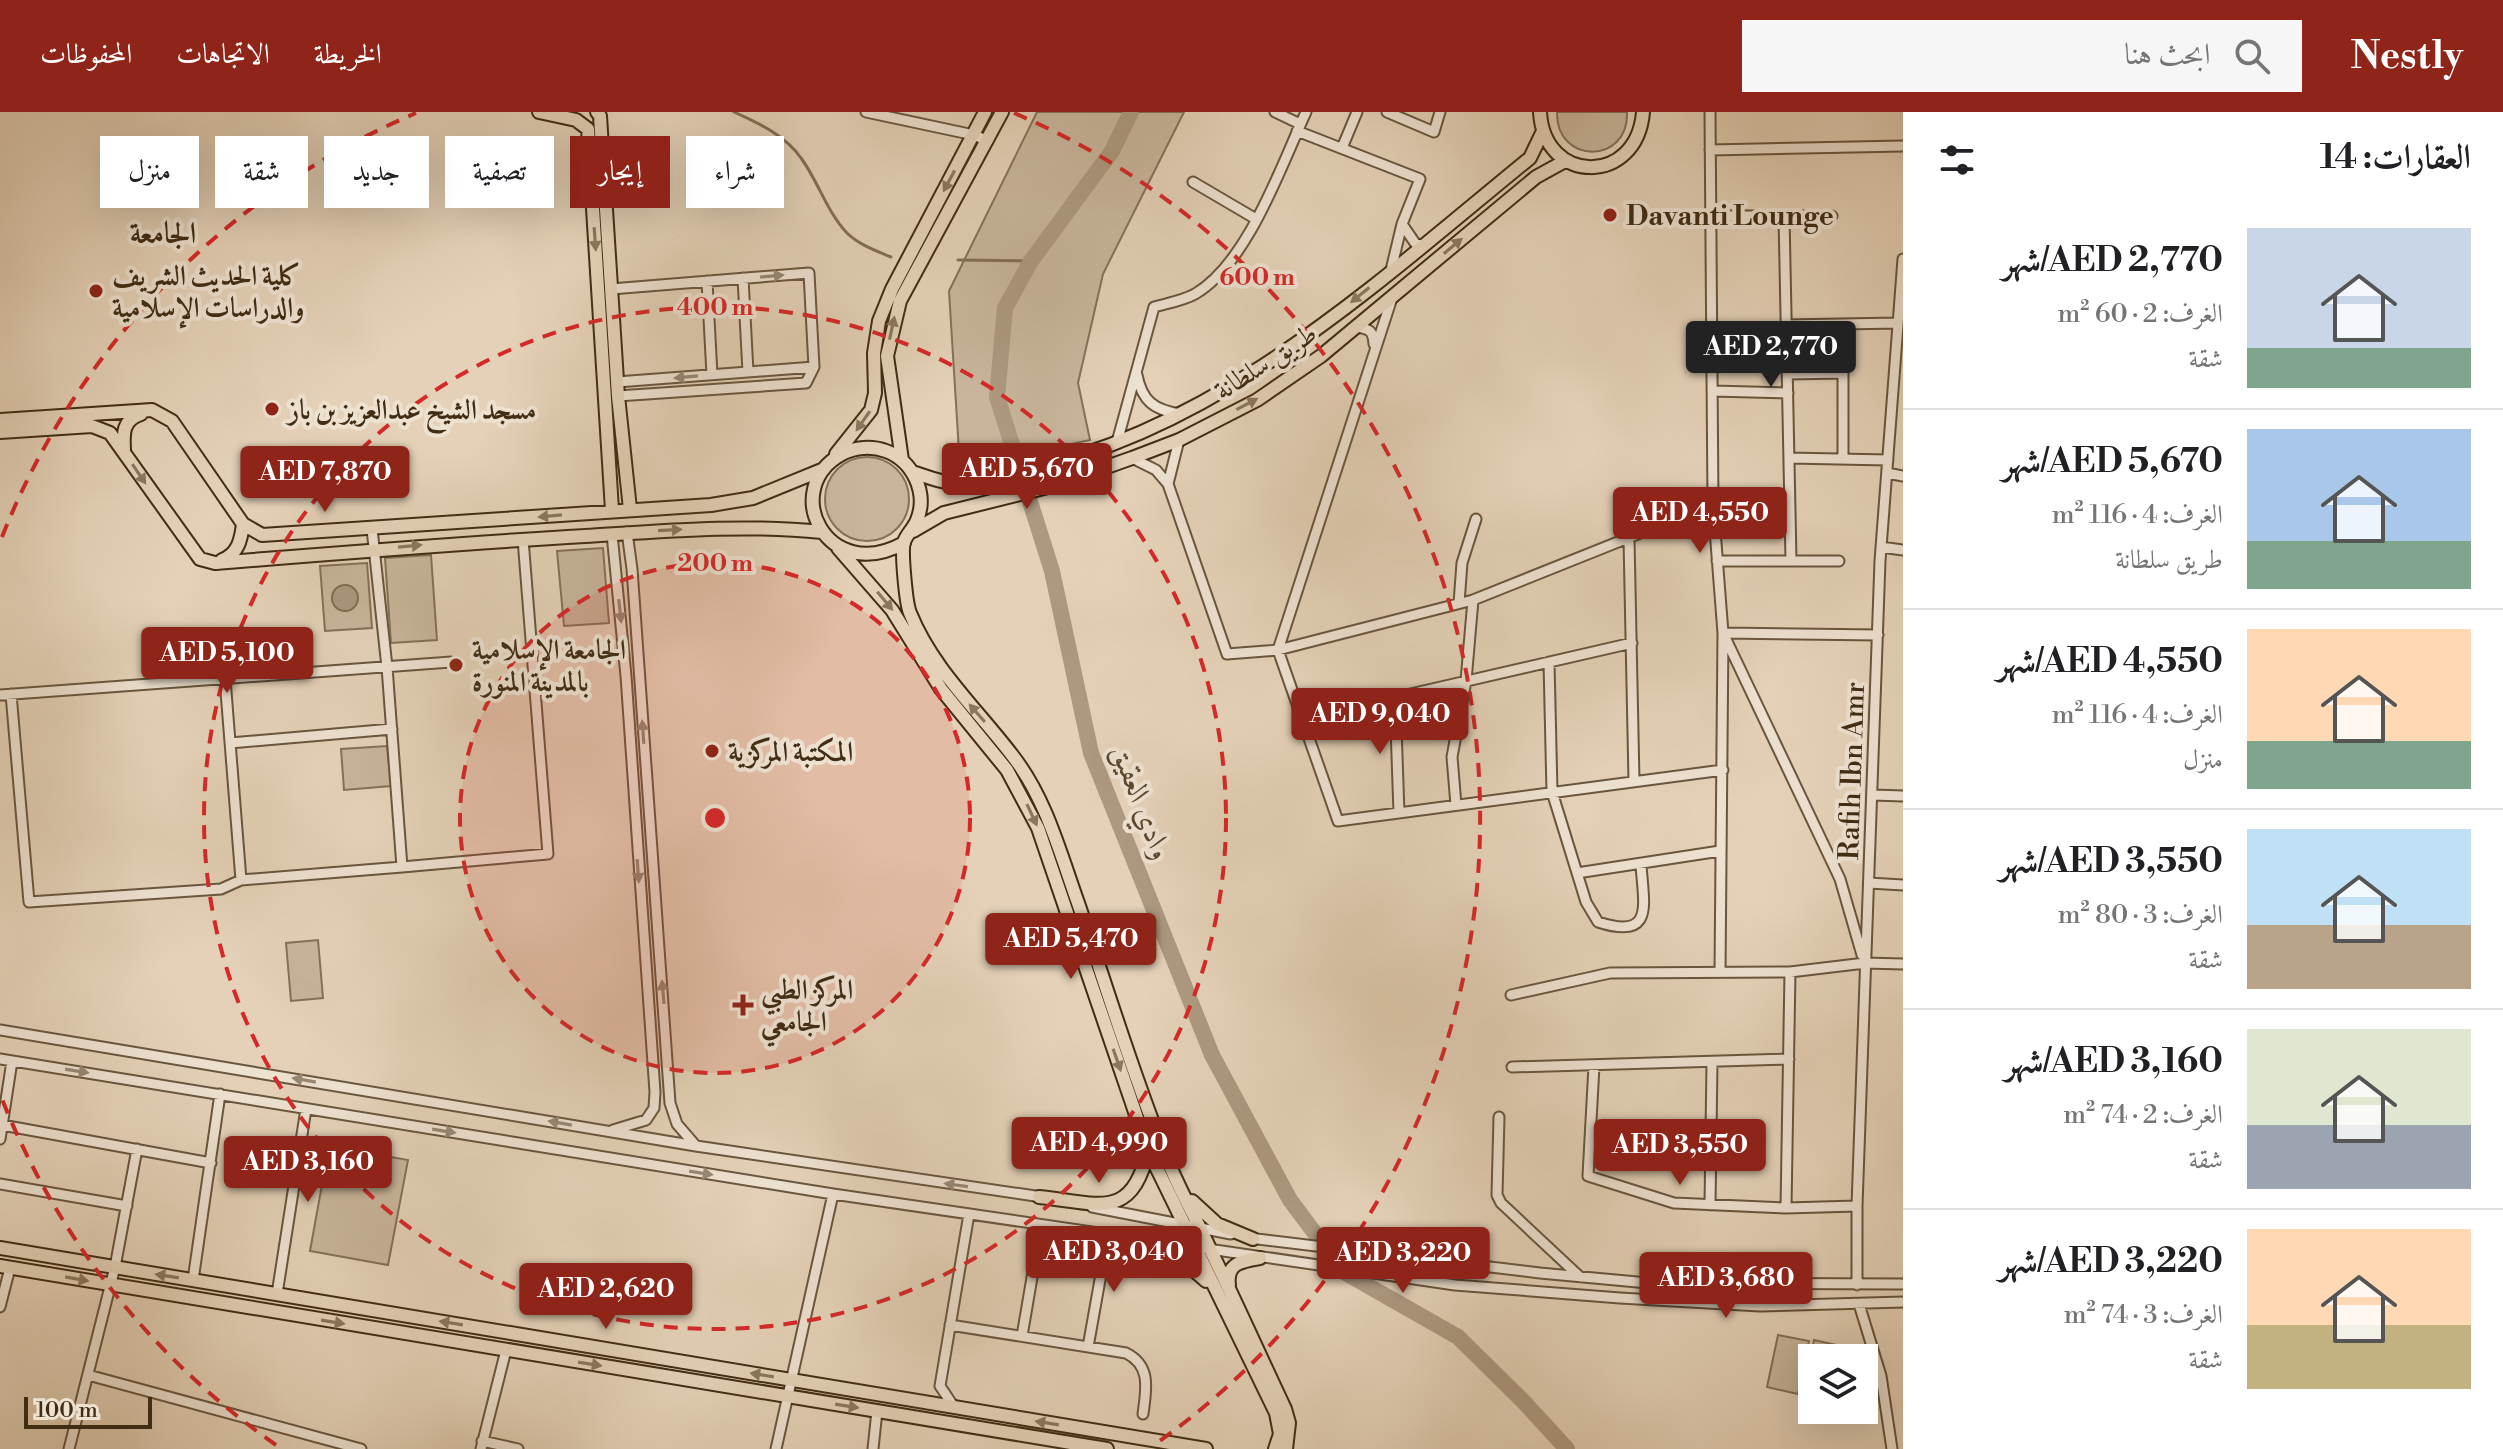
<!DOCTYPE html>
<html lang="ar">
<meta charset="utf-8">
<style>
:root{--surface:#fff;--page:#f6f6f6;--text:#202124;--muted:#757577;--line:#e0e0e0;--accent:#8f2418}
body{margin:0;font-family:"Libre Bodoni",Amiri,serif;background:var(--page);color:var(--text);direction:rtl;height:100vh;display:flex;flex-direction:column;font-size:30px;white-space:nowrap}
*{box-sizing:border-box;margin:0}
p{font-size:26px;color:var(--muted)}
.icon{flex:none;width:44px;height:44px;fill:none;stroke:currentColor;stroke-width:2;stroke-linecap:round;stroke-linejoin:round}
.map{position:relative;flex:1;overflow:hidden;direction:ltr}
.side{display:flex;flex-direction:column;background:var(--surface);width:600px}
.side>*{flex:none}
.top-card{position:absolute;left:24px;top:24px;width:760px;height:72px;direction:rtl;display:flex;gap:16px}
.controls{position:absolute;left:1798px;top:1232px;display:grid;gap:16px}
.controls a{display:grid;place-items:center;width:80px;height:80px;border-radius:0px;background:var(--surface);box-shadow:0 8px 32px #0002;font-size:40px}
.scale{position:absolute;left:24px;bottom:20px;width:128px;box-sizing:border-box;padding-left:8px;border:4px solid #412d14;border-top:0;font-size:22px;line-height:28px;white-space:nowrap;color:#412d14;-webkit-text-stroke:6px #ede1d0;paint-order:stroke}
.price{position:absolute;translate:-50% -68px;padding:0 18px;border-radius:8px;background:var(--accent);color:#fff;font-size:26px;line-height:52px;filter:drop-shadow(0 2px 4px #0008)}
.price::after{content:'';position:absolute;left:50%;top:48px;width:24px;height:18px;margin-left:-12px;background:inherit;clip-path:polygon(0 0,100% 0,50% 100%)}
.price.selected{background:#222;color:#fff}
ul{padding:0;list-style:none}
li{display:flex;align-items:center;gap:24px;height:200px;padding:0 32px}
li+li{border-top:2px solid var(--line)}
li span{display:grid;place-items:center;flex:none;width:224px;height:160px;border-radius:0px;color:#555}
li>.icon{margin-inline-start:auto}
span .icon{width:96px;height:96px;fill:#fffc;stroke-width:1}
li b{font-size:34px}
h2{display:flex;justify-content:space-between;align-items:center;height:96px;padding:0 32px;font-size:34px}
.tag{padding:0 28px;border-radius:0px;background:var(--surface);box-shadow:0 8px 32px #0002;font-size:28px;line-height:72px}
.tag.selected{background:var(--accent);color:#fff}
header{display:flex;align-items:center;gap:48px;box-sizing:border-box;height:112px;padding:0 40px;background:var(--accent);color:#fff}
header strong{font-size:38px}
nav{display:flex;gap:44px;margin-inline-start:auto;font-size:28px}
.search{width:560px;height:72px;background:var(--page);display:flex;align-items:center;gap:20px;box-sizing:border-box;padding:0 28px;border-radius:0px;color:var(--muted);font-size:30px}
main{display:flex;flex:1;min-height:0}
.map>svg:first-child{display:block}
.green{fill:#c8b59b;stroke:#847158;stroke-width:2}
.water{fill:#ad9980;stroke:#826e55;stroke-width:2}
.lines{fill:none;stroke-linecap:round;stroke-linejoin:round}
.stream{stroke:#826e55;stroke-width:3}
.river{stroke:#ad9980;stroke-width:16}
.minor-casing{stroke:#6a563d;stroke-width:13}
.major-casing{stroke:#412d14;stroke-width:16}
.minor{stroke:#ede1d0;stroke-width:9}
.major{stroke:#e4d1b7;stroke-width:12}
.oneway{fill:#8a775d}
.oneway2{fill:#978772}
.ring{fill:none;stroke:#d62828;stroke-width:4;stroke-dasharray:14 10}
.poi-dot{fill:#8f2418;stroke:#ede1d0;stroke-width:3}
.labels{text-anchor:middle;stroke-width:8;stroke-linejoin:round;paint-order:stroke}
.poi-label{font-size:28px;font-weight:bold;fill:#412d14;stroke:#ede1d0;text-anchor:start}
.street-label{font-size:28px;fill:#412d14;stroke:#ede1d0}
.neighbourhood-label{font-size:30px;font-weight:bold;fill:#412d14;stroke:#ede1d0}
.water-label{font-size:30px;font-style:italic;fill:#5c482f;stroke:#ede1d0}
.centre{fill:#d62828;stroke:#ede1d0;stroke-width:4}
.ring-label{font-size:24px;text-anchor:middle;font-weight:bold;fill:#d62828;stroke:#ede1d0;stroke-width:8;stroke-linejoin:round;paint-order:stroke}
</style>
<header>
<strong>Nestly</strong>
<div class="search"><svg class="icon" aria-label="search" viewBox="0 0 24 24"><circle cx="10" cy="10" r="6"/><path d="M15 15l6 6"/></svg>ابحث هنا</div>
<nav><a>الخريطة</a><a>الاتجاهات</a><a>المحفوظات</a></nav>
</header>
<main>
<section class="side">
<h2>العقارات: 14<svg class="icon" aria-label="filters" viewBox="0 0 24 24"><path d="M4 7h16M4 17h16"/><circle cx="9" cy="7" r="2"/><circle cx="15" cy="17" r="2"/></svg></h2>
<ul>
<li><span style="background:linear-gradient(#c9d6e8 75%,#7fa58c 0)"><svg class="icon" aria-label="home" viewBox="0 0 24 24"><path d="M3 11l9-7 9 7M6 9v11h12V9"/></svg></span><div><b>AED 2,770/شهر</b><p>الغرف: 2 · 60 m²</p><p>شقة</p></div></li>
<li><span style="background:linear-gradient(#a9c7e8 70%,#7fa58c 0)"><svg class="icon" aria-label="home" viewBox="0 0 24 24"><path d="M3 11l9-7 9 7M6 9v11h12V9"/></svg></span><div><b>AED 5,670/شهر</b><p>الغرف: 4 · 116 m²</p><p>طريق سلطانة</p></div></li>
<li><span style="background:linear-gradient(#ffd9b3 70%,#7fa58c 0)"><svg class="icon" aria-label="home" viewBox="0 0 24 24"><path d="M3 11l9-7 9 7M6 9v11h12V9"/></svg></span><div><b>AED 4,550/شهر</b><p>الغرف: 4 · 116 m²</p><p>منزل</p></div></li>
<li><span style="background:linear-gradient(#bfe0f5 60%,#b9a48a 0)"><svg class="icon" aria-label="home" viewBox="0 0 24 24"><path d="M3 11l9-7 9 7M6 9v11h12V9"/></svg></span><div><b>AED 3,550/شهر</b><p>الغرف: 3 · 80 m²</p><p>شقة</p></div></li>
<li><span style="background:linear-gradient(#dfe7d0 60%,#9aa5b1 0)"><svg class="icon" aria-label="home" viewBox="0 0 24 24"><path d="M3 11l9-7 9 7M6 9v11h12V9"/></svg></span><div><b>AED 3,160/شهر</b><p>الغرف: 2 · 74 m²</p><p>شقة</p></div></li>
<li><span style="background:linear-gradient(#ffd9b3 60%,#c2b280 0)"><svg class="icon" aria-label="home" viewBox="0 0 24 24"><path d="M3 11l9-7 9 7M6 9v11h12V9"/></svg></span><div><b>AED 3,220/شهر</b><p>الغرف: 3 · 74 m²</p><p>شقة</p></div></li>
</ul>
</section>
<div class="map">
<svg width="1903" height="1337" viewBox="0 0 1903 1337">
<rect width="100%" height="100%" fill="#e4d1b7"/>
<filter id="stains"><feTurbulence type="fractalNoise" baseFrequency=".0025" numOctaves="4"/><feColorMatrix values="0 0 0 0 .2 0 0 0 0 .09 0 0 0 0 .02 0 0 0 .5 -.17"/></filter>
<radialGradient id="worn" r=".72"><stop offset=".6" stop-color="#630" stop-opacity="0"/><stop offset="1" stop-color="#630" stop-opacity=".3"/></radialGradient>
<!-- green -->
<path class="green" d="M1037,0h147l-81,162 -25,109 12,57 -130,28 -11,-177z
M1557,0h70c2,53 -71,53 -70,0z
M825 387a42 42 0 1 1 84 0a42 42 0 1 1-84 0Z
M603,436l6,75 -45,3 -7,-75z
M431,443l6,85 -46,3 -6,-85z
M367,451l5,65 -47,3 -5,-65z
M387,634l4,40 -47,4 -3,-41z
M318,828l5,58 -32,3 -5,-58z
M329,1034l79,14 -20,105 -78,-14z
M1778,1223l31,6 -11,53 -31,-7z
M1814,1228l45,10 -1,8h-46v52h35l-3,13 -45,-9z"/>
<!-- water -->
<path class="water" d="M332 486a13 13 0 1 1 26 0a13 13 0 1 1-26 0Z"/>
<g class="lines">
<!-- stream -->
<path class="stream" d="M734,0c24,11 51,23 67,46 17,23 26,54 46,75 12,12 30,18 44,24
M958,148l73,1"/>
<!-- river -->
<path class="river" d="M1131,0l-19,39 -81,110 -26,47 -8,89 55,174 39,182 121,302 78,145 54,72 114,65 65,64 44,48"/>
<defs>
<path id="minor" d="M866,0l108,23 14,6
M1275,0l25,12
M1387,0l47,20 6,-20
M1710,0l3,392 10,129 117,246 22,76
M1297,19l123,48 -18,45 -11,46
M1342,36l15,-36
M1710,38l193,-4
M1193,70l63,37
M1710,104h122
M1784,104l7,345
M1402,112l13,19 8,2
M743,166l5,94
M707,169l5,94
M611,177l198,-16 5,94 -197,15
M1392,186l-114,352 60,171 385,-51
M1843,212v135
M1786,213l112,-2
M1357,215c13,2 16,4 17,17
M1787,262l56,-1
M1137,263c5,26 17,35 43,39
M1712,279l76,2
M618,284l188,-13 8,-16
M1117,330l37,-135c14,-4 28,-6 41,-13 53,-31 86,-128 111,-182
M1132,346l24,12 12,14 59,170 51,-4 195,-50 240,-96
M1789,346l99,2
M1887,361l16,3
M1168,372l11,-44
M627,420l5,37 38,534 7,21 19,22
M612,422l14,142 29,416 -1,16 -8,12 -33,10
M1629,427l5,242
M1881,435l22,3
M1717,449h122
M1459,491l3,-40 14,-44
M1549,550l3,130 34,110 12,20c58,19 45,-19 43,-58
M225,567l16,201
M11,582l18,208 192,-13 20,-9 161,-13 -15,-200 -15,-138
M0,583l451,-33
M1395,586l4,115
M1302,607l330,-76
M230,631l162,-14
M1873,683l30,1
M1456,693l-4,-48 14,-76 7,-81
M402,755l146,-13 -25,-315
M1577,761l143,-22
M1869,771l34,2
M1720,860l3,-339 155,2
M1511,883l99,-22 180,-1 75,-9 38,1
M0,918l696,116 346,51
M0,947l833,135 622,91 165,13 140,8 143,-4
M1594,954l-6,110 86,27 112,5 71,-2
M1512,955l277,-8
M1499,1005l-2,78 4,8 79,74
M2,1013l209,38
M0,1027l12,-78
M0,1072l127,22
M1710,1093l2,-143
M1092,1095l139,27
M1786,1096l4,-236
M1249,1126l291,35 108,10 255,1
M193,1168l27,-186
M1857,1173v-79l23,-645 23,-302
M277,1182l29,-185
M1859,1192l22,72 11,73
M0,1195l10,-39
M950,1213l176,28c26,13 20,37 17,61
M1022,1224l19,-111
M1088,1235l20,-112
M88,1263l273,74
M954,1295l-14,-21 29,-172
M482,1329l36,8
M69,1337l46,-182 22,-118
M481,1337l25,-99
M776,1337l57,-255
M873,1337l4,-38"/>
<path id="major" d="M539,0l37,8 12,9 24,381
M597,0l3,4 18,280 12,113
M1540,0c4,73 97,74 103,0
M0,308l152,-10 20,11 71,103 19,11 449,-30 42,-7 71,-29
M0,320l92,-6 18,7 90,126 15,4c124,-10 247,-20 370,-27 79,-5 158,-12 237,-4
M124,338c-1,-18 -1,-30 17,-36
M836,342l35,-44 4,-17 -1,-40 5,-32 13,-32 93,-177
M902,348l-15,-104 13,-55 102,-189
M912,360c11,3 24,9 35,10 26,2 53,-7 78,-12 195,-40 355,-190 505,-312l12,-25
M913,419l31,-18 112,-28 76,-27 47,-18 78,-40 64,-44 215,-179 29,-16
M904,431c-78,43 -125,-55 -62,-89 13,-7 30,-8 44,-3 27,10 42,42 31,69 -3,8 -11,15 -13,22 -3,9 2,62 6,71 22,55 67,96 102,142 34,43 48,98 66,148 28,82 53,166 85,246 13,35 32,67 47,100 26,53 50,107 75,160l4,14 -3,26
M838,436l54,62 49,79 66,81 31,58 110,322 128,263 4,21 -5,15
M222,448c16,-6 19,-20 21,-36
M1039,1085c59,6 93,25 109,-47
M1192,1089l25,23 36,15
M1130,1126l52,22 24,21
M0,1136l1206,201
M0,1154l1107,183
M1229,1173c-3,-22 13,-24 31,-27"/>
</defs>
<!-- minor casing -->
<use href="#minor" class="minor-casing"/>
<!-- major casing -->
<use href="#major" class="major-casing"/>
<!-- minor -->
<use href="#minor" class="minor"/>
<!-- major -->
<use href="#major" class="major"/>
</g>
<!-- one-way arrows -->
<defs><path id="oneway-solid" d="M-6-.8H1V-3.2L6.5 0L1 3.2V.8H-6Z" transform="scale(2)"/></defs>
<g class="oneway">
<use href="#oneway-solid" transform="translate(949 69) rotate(118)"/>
<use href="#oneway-solid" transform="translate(595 127) rotate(86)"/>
<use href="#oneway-solid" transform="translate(1453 134) rotate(-40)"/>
<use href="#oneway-solid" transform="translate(1360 183) rotate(141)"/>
<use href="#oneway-solid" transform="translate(892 216) rotate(-78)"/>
<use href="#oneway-solid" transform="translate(1247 292) rotate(-28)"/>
<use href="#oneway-solid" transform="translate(863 309) rotate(125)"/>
<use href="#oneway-solid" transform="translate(139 362) rotate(56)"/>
<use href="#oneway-solid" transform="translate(550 404) rotate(175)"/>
<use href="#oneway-solid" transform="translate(670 418) rotate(-3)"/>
<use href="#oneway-solid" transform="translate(410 434) rotate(-5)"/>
<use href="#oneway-solid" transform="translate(885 489) rotate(50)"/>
<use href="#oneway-solid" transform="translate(977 601) rotate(-131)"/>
<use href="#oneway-solid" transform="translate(1032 703) rotate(65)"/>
<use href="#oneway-solid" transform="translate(1117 948) rotate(71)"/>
<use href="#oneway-solid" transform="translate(167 1164) rotate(-171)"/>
<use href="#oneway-solid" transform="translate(77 1167) rotate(10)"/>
<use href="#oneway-solid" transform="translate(333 1210) rotate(9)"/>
<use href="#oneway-solid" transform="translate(451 1211) rotate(-171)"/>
<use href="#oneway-solid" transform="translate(590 1252) rotate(9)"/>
<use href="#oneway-solid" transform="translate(762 1263) rotate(-171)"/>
<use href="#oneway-solid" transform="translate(847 1294) rotate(9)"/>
<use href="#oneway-solid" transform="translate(1047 1311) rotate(-171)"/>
</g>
<g class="oneway2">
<use href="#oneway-solid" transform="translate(772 164) rotate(-5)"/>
<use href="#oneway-solid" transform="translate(686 265) rotate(175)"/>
<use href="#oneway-solid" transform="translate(620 499) rotate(84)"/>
<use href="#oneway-solid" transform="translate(643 620) rotate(-94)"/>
<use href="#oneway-solid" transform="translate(638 759) rotate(86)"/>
<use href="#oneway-solid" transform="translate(663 880) rotate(-95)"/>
<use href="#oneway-solid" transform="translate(77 959) rotate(9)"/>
<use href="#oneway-solid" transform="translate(304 968) rotate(-170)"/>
<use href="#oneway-solid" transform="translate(560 1011) rotate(-170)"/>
<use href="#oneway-solid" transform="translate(444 1019) rotate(9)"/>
<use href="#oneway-solid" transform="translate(701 1061) rotate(9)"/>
<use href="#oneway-solid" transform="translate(956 1073) rotate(-172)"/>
</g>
<!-- distance rings -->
<circle cx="715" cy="706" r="255" fill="#d62828" fill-opacity=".12"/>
<g class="ring">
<circle cx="715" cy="706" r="255"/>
<circle cx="715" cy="706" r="511"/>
<path d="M276 1333A766 766 0 0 1 2 987M2 425A766 766 0 0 1 416 1M1014 1A766 766 0 0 1 1154 1333"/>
</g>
<!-- markers -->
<g class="poi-dot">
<circle cx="1610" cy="103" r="8"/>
<circle cx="96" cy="179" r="8"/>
<circle cx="272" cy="297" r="8"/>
<circle cx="456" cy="553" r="8"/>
<circle cx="712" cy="639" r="8"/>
<path d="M739 881h8v8h8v8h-8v8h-8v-8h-8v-8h8z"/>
</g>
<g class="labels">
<!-- poi labels -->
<g class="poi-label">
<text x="1626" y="113">Davanti Lounge</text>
<text x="112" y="173">كلية الحديث الشريف<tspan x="112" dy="32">والدراسات الإسلامية</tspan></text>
<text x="288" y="307">مسجد الشيخ عبدالعزيز بن باز</text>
<text x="472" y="547">الجامعة الإسلامية<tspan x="472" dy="32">بالمدينة المنورة</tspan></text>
<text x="728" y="649">المكتبة المركزية</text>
<text x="761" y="887">المركز الطبي<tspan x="761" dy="32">الجامعي</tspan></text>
</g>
<!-- street labels -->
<g class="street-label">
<text transform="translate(1265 249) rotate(-33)" y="10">طريق سلطانة</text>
<text transform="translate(1851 659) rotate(-88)" y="10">Rafih Ibn Amr</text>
</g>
<!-- neighbourhood labels -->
<g class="neighbourhood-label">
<text x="163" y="131">الجامعة</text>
</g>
<!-- water labels -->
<g class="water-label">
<text transform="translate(1142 690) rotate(69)" y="10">وادي العقيق</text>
</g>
</g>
<circle cx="715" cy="706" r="12" class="centre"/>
<g class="ring-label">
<text x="1257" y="173">600 m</text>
<text x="715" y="203">400 m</text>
<text x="715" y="459">200 m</text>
</g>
<rect width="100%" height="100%" filter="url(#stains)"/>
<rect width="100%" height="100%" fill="url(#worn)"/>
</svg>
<div class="controls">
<a><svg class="icon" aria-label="layers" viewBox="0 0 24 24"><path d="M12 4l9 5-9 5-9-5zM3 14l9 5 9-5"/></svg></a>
</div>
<div class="scale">100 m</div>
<b class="price selected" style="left:1771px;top:277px">AED 2,770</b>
<b class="price" style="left:1027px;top:399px">AED 5,670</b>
<b class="price" style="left:325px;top:402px">AED 7,870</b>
<b class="price" style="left:1700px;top:443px">AED 4,550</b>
<b class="price" style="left:227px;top:583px">AED 5,100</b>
<b class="price" style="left:1380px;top:644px">AED 9,040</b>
<b class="price" style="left:1071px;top:869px">AED 5,470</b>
<b class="price" style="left:1099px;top:1073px">AED 4,990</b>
<b class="price" style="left:1680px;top:1075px">AED 3,550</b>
<b class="price" style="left:308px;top:1092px">AED 3,160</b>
<b class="price" style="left:1114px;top:1182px">AED 3,040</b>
<b class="price" style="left:1403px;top:1183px">AED 3,220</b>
<b class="price" style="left:1726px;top:1208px">AED 3,680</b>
<b class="price" style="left:606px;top:1219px">AED 2,620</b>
<div class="top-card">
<a class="tag">شراء</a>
<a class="tag selected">إيجار</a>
<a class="tag">تصفية</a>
<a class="tag">جديد</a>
<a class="tag">شقة</a>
<a class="tag">منزل</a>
</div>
</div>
</main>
